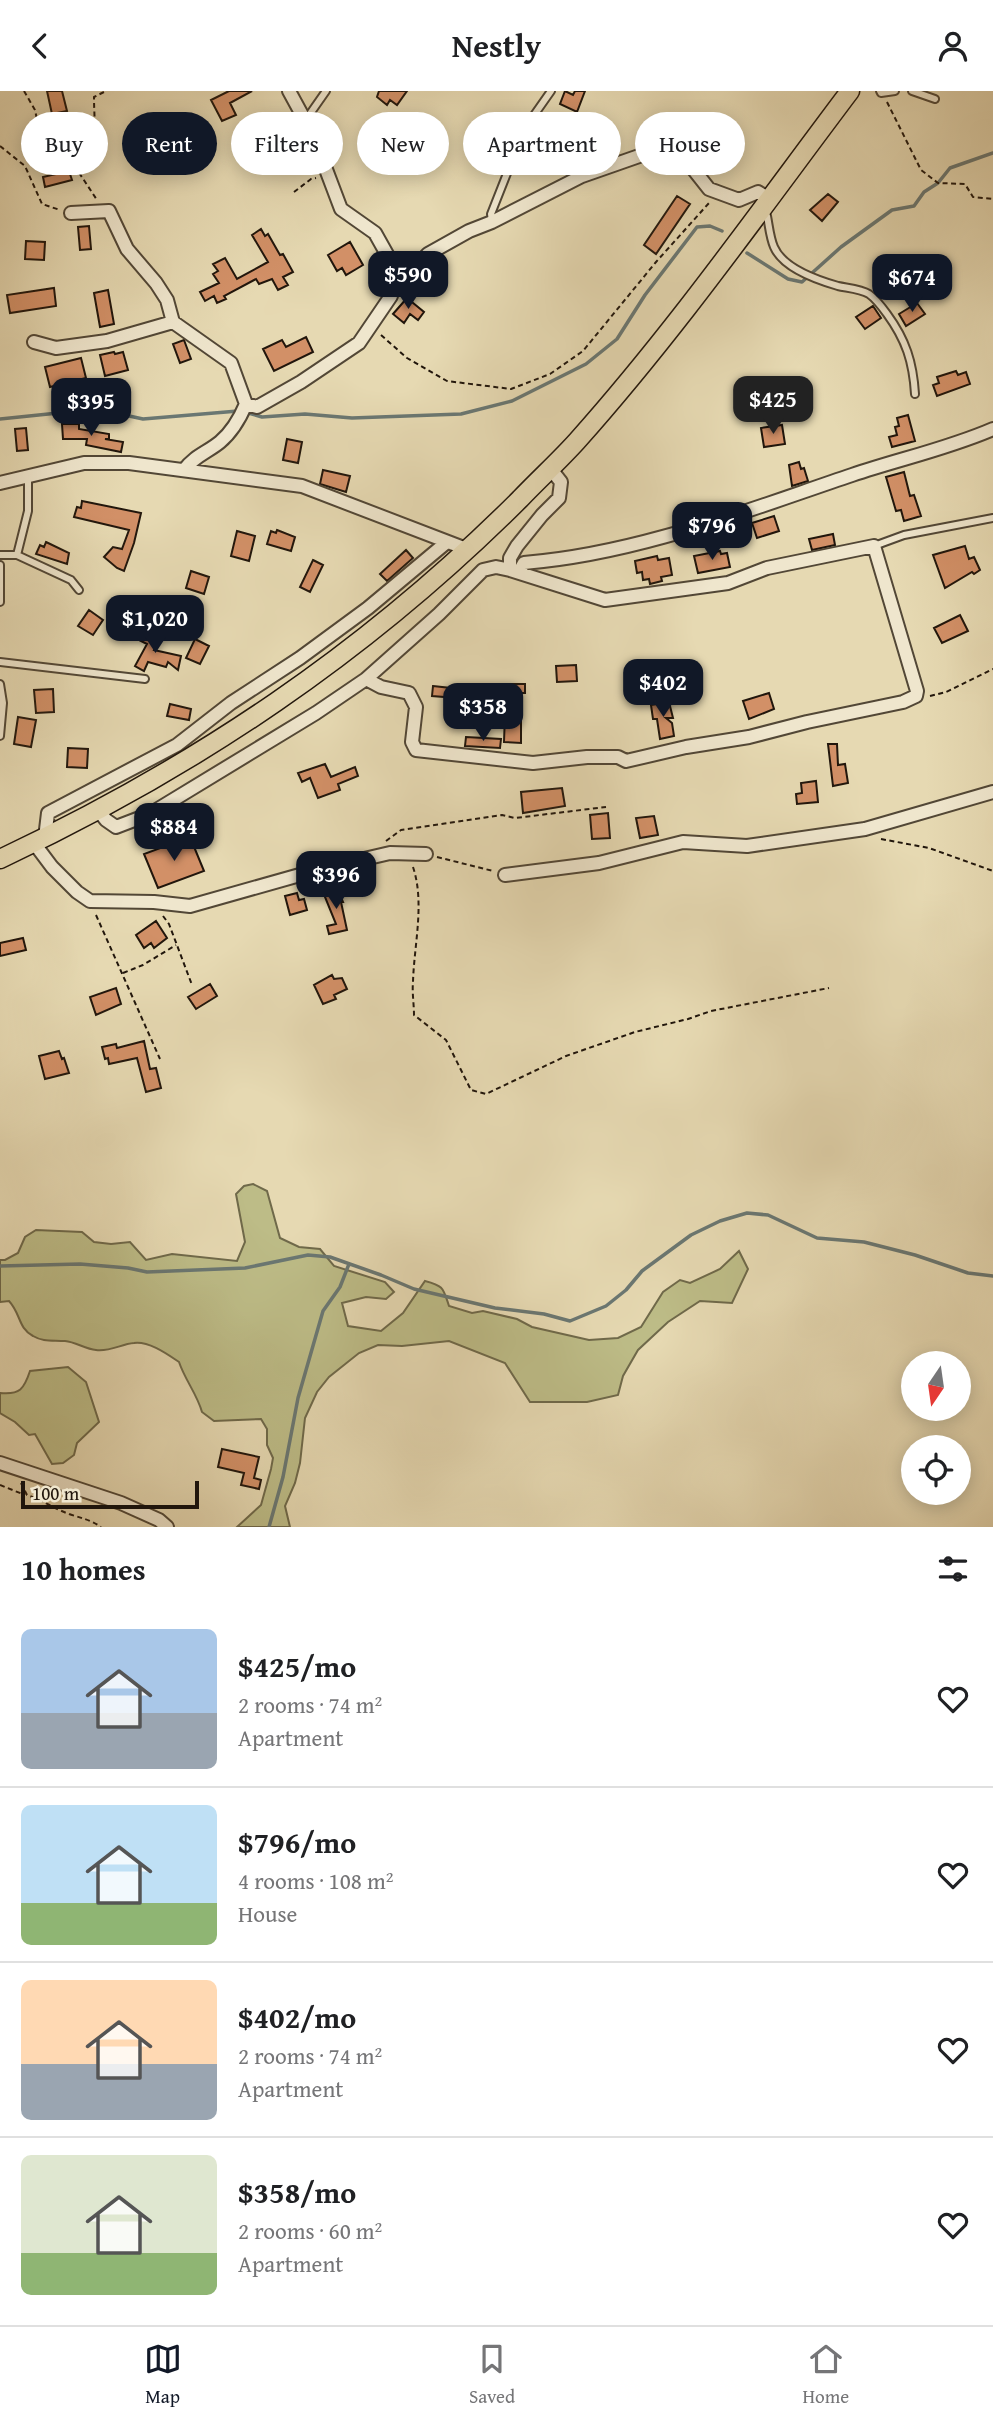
<!DOCTYPE html>
<meta charset="utf-8">
<style>
:root{--surface:#fff;--page:#f2f2f2;--text:#202124;--muted:#757577;--line:#e0e0e0;--accent:#111827}
body{margin:0;font-family:"Gentium Book Plus",serif;background:var(--page);color:var(--text);height:100vh;display:flex;flex-direction:column;font-size:26px;white-space:nowrap}
*{box-sizing:border-box;margin:0}
p{font-size:23px;color:var(--muted)}
.icon{flex:none;width:38px;height:38px;fill:none;stroke:currentColor;stroke-width:2;stroke-linecap:round;stroke-linejoin:round}
.map{position:relative;height:1436px;overflow:hidden}
.drawer{display:flex;flex-direction:column;background:var(--surface);flex:1}
.drawer>*{flex:none}
.banner{position:absolute;left:21px;top:21px;width:952px;height:63px;display:flex;gap:14px}
.needle{width:46px;rotate:193deg}
.tools{position:absolute;left:901px;top:1260px;display:grid;gap:14px}
.tools a{display:grid;place-items:center;width:70px;height:70px;border-radius:50%;background:var(--surface);box-shadow:0 4px 18px #0003;font-size:35px}
.scale{position:absolute;left:21px;bottom:18px;width:178px;box-sizing:border-box;padding-left:7px;border:4px solid #21160c;border-top:0;font-size:19px;line-height:24px;white-space:nowrap;color:#21160c;-webkit-text-stroke:5px #efe6cd;paint-order:stroke}
.price{position:absolute;translate:-50% -60px;padding:0 16px;border-radius:14px;background:var(--accent);color:#fff;font-size:23px;line-height:46px;filter:drop-shadow(0 2px 4px #0008)}
.price::after{content:'';position:absolute;left:50%;top:42px;width:21px;height:16px;margin-left:-10px;background:inherit;clip-path:polygon(0 0,100% 0,50% 100%)}
.price.active{background:#222;color:#fff}
ul{padding:0;list-style:none}
li{display:flex;align-items:center;gap:21px;height:175px;padding:0 21px}
li+li{border-top:2px solid var(--line)}
li span{display:grid;place-items:center;flex:none;width:196px;height:140px;border-radius:10px;color:#555}
li>.icon{margin-inline-start:auto}
span .icon{width:84px;height:84px;fill:#fffc;stroke-width:1}
li b{font-size:30px}
h2{display:flex;justify-content:space-between;align-items:center;height:84px;padding:0 21px;font-size:30px}
.tag{padding:0 24px;border-radius:32px;background:var(--surface);box-shadow:0 4px 18px #0003;font-size:24px;line-height:63px}
.tag.active{background:var(--accent);color:#fff}
header{display:flex;justify-content:space-between;align-items:center;height:91px;padding:0 21px;background:var(--surface);font-size:32px;font-weight:800}
.menu{display:flex;justify-content:space-around;align-items:center;height:98px;border-top:2px solid var(--line);background:var(--surface);font-size:19px;color:var(--muted)}
.menu a{display:grid;justify-items:center;gap:4px}
.menu .active{color:var(--accent)}
.map>svg:first-child{display:block}
.green{fill:#bdbc87;stroke:#6f694a;stroke-width:2}
.lines{fill:none;stroke-linecap:round;stroke-linejoin:round}
.stream{stroke:#6a7772;stroke-width:3.5}
.building{fill:#d29067;stroke:#21160c;stroke-width:2}
.lane-casing{stroke:#524736;stroke-width:10}
.street-casing{stroke:#524736;stroke-width:16}
.primary-casing{stroke:#21160c;stroke-width:21}
.path{stroke:#21160c;stroke-width:2;stroke-dasharray:5 3.5;stroke-linecap:butt}
.lane{stroke:#efe6cd;stroke-width:6}
.street{stroke:#efe6cd;stroke-width:12}
.primary{stroke:#e6d9b2;stroke-width:18}
</style>
<header><svg class="icon" aria-label="back" viewBox="0 0 24 24"><path d="M15 5l-7 7 7 7"/></svg>Nestly<svg class="icon" aria-label="person" viewBox="0 0 24 24"><circle cx="12" cy="8" r="4"/><path d="M4 21q1-7 8-7t8 7"/></svg></header>
<div class="map">
<svg width="993" height="1436" viewBox="0 0 993 1436">
<rect width="100%" height="100%" fill="#e6d9b2"/>
<filter id="stains"><feTurbulence type="fractalNoise" baseFrequency=".00286" numOctaves="4"/><feColorMatrix values="0 0 0 0 .2 0 0 0 0 .09 0 0 0 0 .02 0 0 0 .5 -.17"/></filter>
<radialGradient id="worn" r=".72"><stop offset=".6" stop-color="#630" stop-opacity="0"/><stop offset="1" stop-color="#630" stop-opacity=".3"/></radialGradient>
<!-- green -->
<path class="green" d="M253,1093l14,7 13,47 19,9 21,2 14,17 51,16 9,10 -8,7 -20,-2 -24,6 6,23 33,5 22,-18 22,-32c19,5 18,7 24,25l23,7 11,-2 34,8 15,8 57,13 29,-2 23,-11 22,-35 17,-12 10,3 30,-14 19,-18 9,18 -16,34 -32,-2 -32,21 -30,28 -15,26 -5,19 -31,7h-57l-25,-39 -56,-22 -47,5 -24,-1 -19,8 -30,24 -12,15 -12,26 -5,45 -5,20 -10,23 5,21h-53l24,-22 10,-36 2,-11 -6,-13v-16l-6,-10 -47,2 -12,-9c-5,-18 -17,-32 -23,-50 -12,-8 -30,-21 -45,-19 -13,1 -24,9 -38,7 -11,-1 -20,-8 -31,-9 -12,-1 -22,1 -32,-5 -15,-8 -12,-22 -24,-35l-9,1v-42h5l13,-7 7,-16 11,-7 46,2 12,10 17,2 19,-2 16,18 26,-6 65,7 8,-19 -9,-48 8,-8z
M68,1276l18,15 13,40 -22,21 -3,12 -11,8 -11,1 -17,-30 -6,1 -14,-13 -15,-9v-20c20,2 24,-4 30,-22z"/>
<g class="lines">
<!-- stream -->
<path class="stream" d="M747,162l41,26 14,3 39,-35 51,-37 22,-4 10,-14 14,-9 12,-15 43,-15
M245,321l17,5 43,-3 47,4 109,-4 51,-13 74,-37 31,-25 28,-44 52,-68 13,-1 12,5
M0,328l58,-6 48,-2 37,8 95,-8
M0,1175l80,-2 48,4 19,4 98,-4 63,-13 22,2 51,18 33,14 81,19 49,6 26,7 36,-15 20,-16 16,-19 49,-36 29,-14 27,-8 21,2 49,23 47,4 51,13 53,18 25,3
M269,1436l14,-50 15,-79 25,-87 17,-24 9,-23"/>
</g>
<!-- building -->
<path class="building" d="M47,0h15l5,20 -15,3z
M229,0h23l-22,12 6,12 -14,6 -11,-21z
M379,0h28l-10,14 -7,-5 -3,5 -10,-8z
M565,0l8,4 2,-4h10l-8,21 -17,-8z
M261,24l13,18 -10,6 -12,-17z
M69,80l3,9 -27,7 -2,-10z
M828,103l10,8 -16,19 -12,-11z
M677,105l13,8 -34,50 -12,-9z
M89,135l2,23 -11,1 -2,-23z
M261,138l4,7 3,-2 12,21 3,-1 10,18 -10,5 5,8 -10,5 -6,-11 -13,5 -3,-5 -32,17 2,3 -9,4 -3,-7 -9,5 -5,-9 19,-9 -6,-9 5,-3 -5,-7 12,-6 12,21 31,-17 -16,-27z
M26,150l19,1 -1,18 -19,-1z
M350,151l13,23 -17,10 -4,-7 -5,3 -9,-16z
M911,164l2,16 -32,3 -2,-15z
M54,197l2,18 -46,7 -3,-18z
M108,199l6,34 -14,3 -6,-34z
M407,207l17,14 -6,8 -8,-6 -6,9 -11,-9z
M917,212l8,11 -19,12 -7,-12z
M873,215l8,12 -16,11 -9,-12z
M306,246l7,15 -39,19 -11,-22 19,-9 4,7z
M184,249l7,19 -11,4 -7,-19z
M114,261l1,2 8,-2 5,18 -23,6 -5,-21z
M81,267l5,20 -36,9 -5,-20z
M956,280l2,4 8,-3 4,12 -33,12 -4,-11 6,-2 -2,-6z
M908,324l7,26 -23,6 -3,-10 8,-2 -2,-8 4,-1 -2,-8z
M62,333h17v5l30,5v5h-4l18,3 -2,10 -35,-7 1,-6h-24z
M782,334l3,19 -21,3 -3,-19z
M26,337l2,22 -11,1 -2,-22z
M287,348l15,3 -4,21 -15,-3z
M799,371l2,7 3,-1 4,13 -16,5 -3,-21z
M323,379l27,6 -4,16 -26,-8z
M904,381l6,24 4,-1 7,21 -17,5 -3,-11 -5,1 -10,-34z
M82,410l59,12 -7,30 -10,28 -7,-3 -13,-11 9,-10 9,2 7,-19 -55,-13 3,-10 4,1z
M774,425l5,15 -22,7 -5,-15z
M277,439l18,7 -4,14 -24,-7 4,-13 5,2z
M237,440l18,5 -6,25 -18,-5z
M833,443l2,11 -23,5 -3,-11z
M46,451l23,11 -2,11 -31,-10 4,-9 4,2z
M965,455l4,13 5,-2 6,13 -6,4 -2,-2 -27,16 -12,-33z
M406,459l7,8 -26,23 -7,-7z
M720,460l1,3 6,-1 3,14 -32,6 -4,-17z
M657,465l1,4 11,-2 3,17 -11,2 1,4 -12,3 -1,-5 -6,1 -1,-8 -5,1 -2,-12z
M313,469l10,5 -13,27 -10,-5z
M191,480l18,6 -5,17 -18,-6z
M89,519l14,10 -10,15 -15,-9z
M960,524l8,16 -26,12 -8,-15z
M143,540l9,4 -2,3 8,4 -4,8 27,6 -3,14 -10,-8 -2,5 -18,-5 -4,9 -9,-5 12,-22 -8,-4z
M195,548l14,7 -9,18 -14,-6z
M576,574l1,16 -20,1 -1,-16z
M490,593h35v9h-35z
M433,595l36,4v9l-37,-3z
M53,598l1,23 -18,1 -2,-23z
M769,602l5,16 -25,10 -6,-18z
M669,611l4,16h-7l6,5 2,13 -14,3 -3,-20h-4l-2,-14z
M170,613l21,5 -2,11 -22,-4z
M505,623l16,1v28l-17,-1z
M18,626l18,3 -5,27 -17,-3z
M466,646l35,2 -1,9 -35,-2z
M828,653h9l1,21 7,-1 3,19 -15,3z
M68,657l20,1 -1,19 -20,-1z
M325,673l6,13 24,-10 3,9 -20,8 2,6 -22,8 -8,-20 -8,4 -4,-9z
M816,690l2,21 -21,2 -1,-10 6,-1 -1,-10z
M562,697l3,18 -42,7 -2,-21z
M608,722l2,25 -18,1 -2,-24z
M654,725l4,19 -18,3 -4,-20z
M190,746l14,34 -46,17 -14,-34z
M337,796l6,15h-2l6,28 -18,4 -2,-8 9,-2 -13,-32z
M297,802l2,7 5,-1 3,11 -17,5 -5,-19z
M156,830l11,17 -13,10 -3,-5 -7,5 -8,-13z
M23,847l3,12 -26,6v-13z
M332,884l2,4 8,-1 5,11 -13,6 2,4 -13,5 -9,-19z
M210,893l7,12 -21,13 -8,-12z
M116,897l5,16 -25,11 -6,-18z
M144,950l6,28 6,-1 5,20 -15,4 -9,-34 -28,6 -1,-6 -3,1 -3,-12 14,-3 1,4z
M59,960l3,8 2,-1 5,15 -24,6 -6,-23z
M222,1358l37,8 -5,21 7,2 -2,9 -18,-4 3,-12 -26,-6z"/>
<g class="lines">
<defs>
<path id="lane" d="M880,0l1,2 14,-2
M912,0l23,8
M305,30l21,-30
M764,121l3,4c2,10 3,22 7,31 9,21 43,33 64,39 9,2 23,3 31,8 7,5 13,13 18,20 19,26 26,48 28,80
M492,131l-1,-8 34,-86 26,-37
M874,455l30,-11 89,-17
M0,464h17l54,25 8,10
M17,464l11,-44v-33
M0,474v37
M0,571l145,17
M0,593l3,19 -3,33"/>
<path id="street" d="M71,122l38,-2 18,38 29,34 11,17 6,22 58,41 15,41c-6,14 -14,28 -26,38 -12,10 -26,14 -36,28
M392,190l14,-4 22,-23 41,-23 23,-9 90,-46 60,-21 23,1 25,9 19,24 30,11 19,-8 13,8
M34,251l22,6 51,-7 66,-19
M246,313l11,3 44,-25 58,-39 32,-47 -2,-38 -14,-25 -34,-24 -28,-74 -24,-44
M0,392l84,-20h45l173,23 167,64
M519,481l5,-9c113,-9 221,-52 328,-88 47,-16 95,-26 141,-46
M366,588l15,8 28,6 7,14 -4,35 4,8 117,13 54,-6h31l8,4 60,-14 63,-10 58,-15 96,-20 13,-6 1,-5 -43,-145 -107,22 -39,15 -123,17 -95,-30v-12l7,-12 25,-31 17,-17 2,-16 -11,-14
M98,719l8,10 10,7 34,-13 166,-101 50,-34 73,-65 44,-44 13,-3 14,3
M45,747l3,-25 129,-68 54,-42 69,-45 68,-50 79,-66
M34,752l18,24 25,25 13,9 64,1 36,4 131,-37 69,-16 36,1
M505,784l94,-12 84,-21 64,4 118,-17 128,-37
M0,1372l121,40 38,17 8,7"/>
<path id="primary" d="M0,768c196,-92 367,-207 520,-360 19,-20 39,-38 57,-58 99,-111 184,-232 273,-350"/>
</defs>
<!-- lane casing -->
<use href="#lane" class="lane-casing"/>
<!-- street casing -->
<use href="#street" class="street-casing"/>
<!-- primary casing -->
<use href="#primary" class="primary-casing"/>
<!-- path -->
<path class="path" d="M24,0l11,19 4,19 9,17 26,19 23,35
M887,11l34,68 17,13 27,1 8,13 20,2
M40,38l16,3 38,-3
M0,55l25,20 17,38 18,6
M79,81c21,-25 15,-43 15,-75l12,-6
M294,101l17,-13 5,-1
M381,244l26,23 40,23 64,8 39,-15 33,-23 73,-89 53,-59
M930,605l16,-4 47,-23
M881,748l48,9 64,23
M386,750l15,-11 101,-15 13,3 91,-11
M437,766l56,14
M413,776c12,36 1,78 0,115 -1,11 1,22 1,33l32,25 25,50 15,4 80,-38 69,-24 53,-13 23,-8 118,-23
M96,824l64,144
M163,825l6,8 23,61
M123,882l20,-8 33,-20
M21,1392l6,12c15,5 28,14 42,19 12,4 22,6 32,13
M0,1394l25,10"/>
<!-- lane -->
<use href="#lane" class="lane"/>
<!-- street -->
<use href="#street" class="street"/>
<!-- primary -->
<use href="#primary" class="primary"/>
</g>
<rect width="100%" height="100%" filter="url(#stains)"/>
<rect width="100%" height="100%" fill="url(#worn)"/>
</svg>
<div class="tools">
<a><svg class="needle" viewBox="-14 -14 28 28"><path d="M0-13l5 13h-10z" fill="#e53935"/><path d="M0 13l5-13h-10z" fill="#757577"/></svg></a>
<a><svg class="icon" aria-label="locate" viewBox="0 0 24 24"><circle cx="12" cy="12" r="6"/><path d="M12 2v4M12 18v4M2 12h4M18 12h4"/></svg></a>
</div>
<div class="scale">100 m</div>
<b class="price" style="left:408px;top:220px">$590</b>
<b class="price" style="left:912px;top:223px">$674</b>
<b class="price active" style="left:773px;top:345px">$425</b>
<b class="price" style="left:91px;top:347px">$395</b>
<b class="price" style="left:712px;top:471px">$796</b>
<b class="price" style="left:155px;top:564px">$1,020</b>
<b class="price" style="left:663px;top:628px">$402</b>
<b class="price" style="left:483px;top:652px">$358</b>
<b class="price" style="left:174px;top:772px">$884</b>
<b class="price" style="left:336px;top:820px">$396</b>
<div class="banner">
<a class="tag">Buy</a>
<a class="tag active">Rent</a>
<a class="tag">Filters</a>
<a class="tag">New</a>
<a class="tag">Apartment</a>
<a class="tag">House</a>
</div>
</div>
<section class="drawer">
<h2>10 homes<svg class="icon" aria-label="filters" viewBox="0 0 24 24"><path d="M4 7h16M4 17h16"/><circle cx="9" cy="7" r="2"/><circle cx="15" cy="17" r="2"/></svg></h2>
<ul>
<li><span style="background:linear-gradient(#a9c7e8 60%,#9aa5b1 0)"><svg class="icon" aria-label="home" viewBox="0 0 24 24"><path d="M3 11l9-7 9 7M6 9v11h12V9"/></svg></span><div><b>$425/mo</b><p>2 rooms · 74 m²</p><p>Apartment</p></div><svg class="icon" aria-label="heart" viewBox="0 0 24 24"><path d="M12 20l-8-8c-3-5 5-10 8-4 3-6 11-1 8 4z"/></svg></li>
<li><span style="background:linear-gradient(#bfe0f5 70%,#8fb573 0)"><svg class="icon" aria-label="home" viewBox="0 0 24 24"><path d="M3 11l9-7 9 7M6 9v11h12V9"/></svg></span><div><b>$796/mo</b><p>4 rooms · 108 m²</p><p>House</p></div><svg class="icon" aria-label="heart" viewBox="0 0 24 24"><path d="M12 20l-8-8c-3-5 5-10 8-4 3-6 11-1 8 4z"/></svg></li>
<li><span style="background:linear-gradient(#ffd9b3 60%,#9aa5b1 0)"><svg class="icon" aria-label="home" viewBox="0 0 24 24"><path d="M3 11l9-7 9 7M6 9v11h12V9"/></svg></span><div><b>$402/mo</b><p>2 rooms · 74 m²</p><p>Apartment</p></div><svg class="icon" aria-label="heart" viewBox="0 0 24 24"><path d="M12 20l-8-8c-3-5 5-10 8-4 3-6 11-1 8 4z"/></svg></li>
<li><span style="background:linear-gradient(#dfe7d0 70%,#8fb573 0)"><svg class="icon" aria-label="home" viewBox="0 0 24 24"><path d="M3 11l9-7 9 7M6 9v11h12V9"/></svg></span><div><b>$358/mo</b><p>2 rooms · 60 m²</p><p>Apartment</p></div><svg class="icon" aria-label="heart" viewBox="0 0 24 24"><path d="M12 20l-8-8c-3-5 5-10 8-4 3-6 11-1 8 4z"/></svg></li>
</ul>
</section>
<nav class="menu">
<a class="active"><svg class="icon" aria-label="map" viewBox="0 0 24 24"><path d="M3 6l6-2 6 2 6-2v14l-6 2-6-2-6 2zM9 4v14M15 6v14"/></svg>Map</a>
<a><svg class="icon" aria-label="saved" viewBox="0 0 24 24"><path d="M7 4h10v16l-5-4-5 4z"/></svg>Saved</a>
<a><svg class="icon" aria-label="home" viewBox="0 0 24 24"><path d="M3 11l9-7 9 7M6 9v11h12V9"/></svg>Home</a>
</nav>
